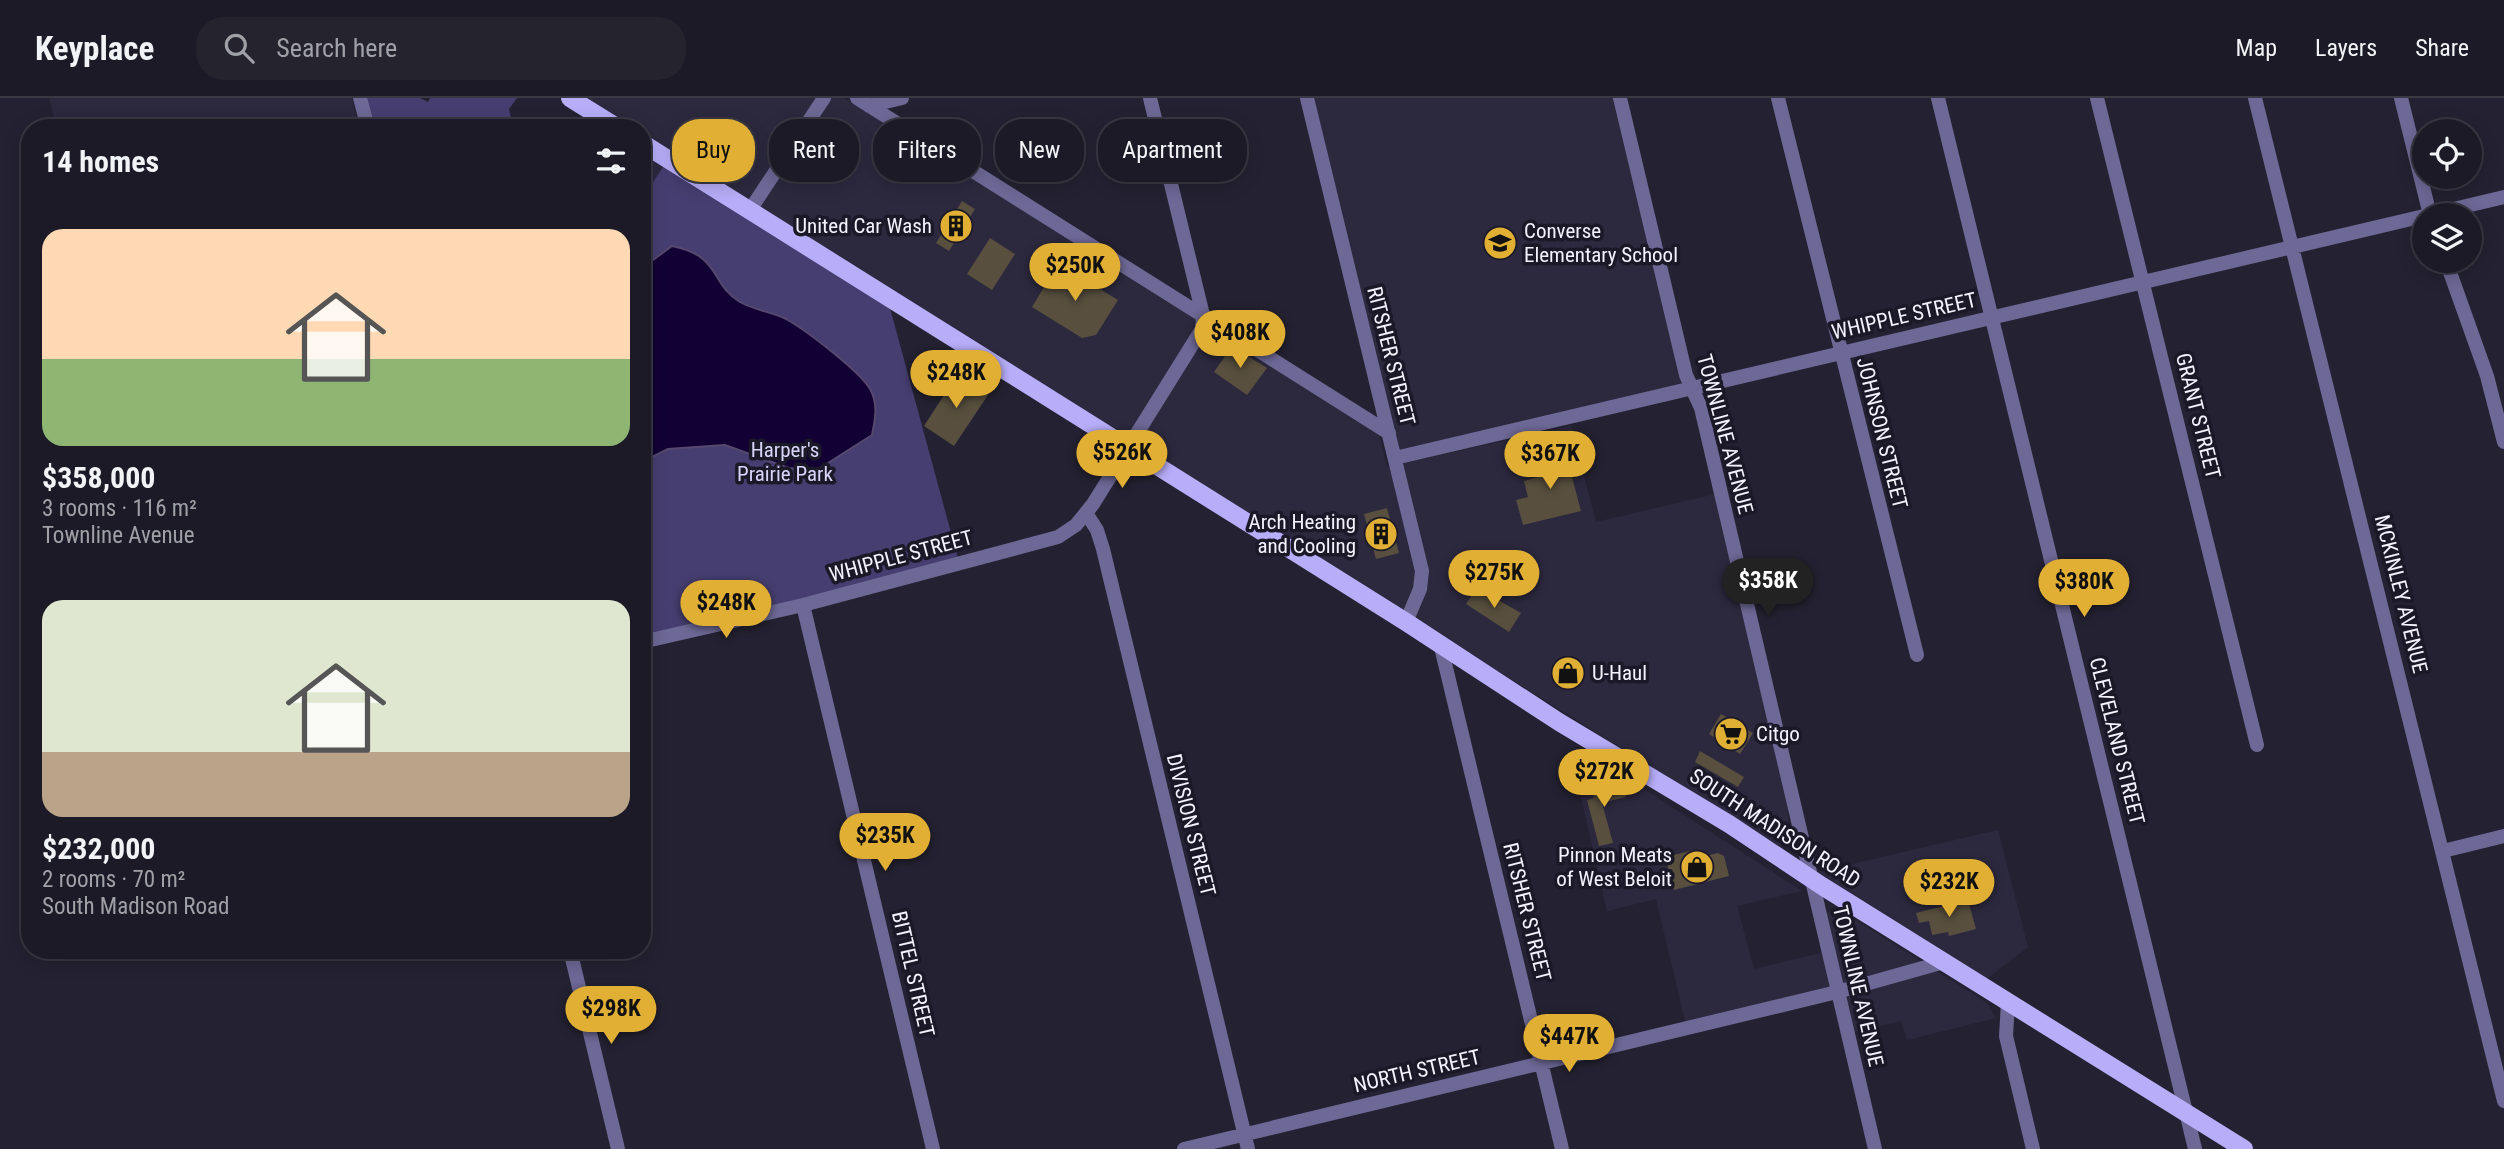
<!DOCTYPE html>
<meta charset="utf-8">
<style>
:root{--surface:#1b1a26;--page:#24232e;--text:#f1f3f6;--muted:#a0a1a7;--line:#393843;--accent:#e1af34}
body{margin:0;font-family:"Roboto Condensed",sans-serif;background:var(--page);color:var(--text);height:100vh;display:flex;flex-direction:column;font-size:26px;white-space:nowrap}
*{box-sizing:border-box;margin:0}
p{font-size:23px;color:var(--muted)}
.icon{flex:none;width:38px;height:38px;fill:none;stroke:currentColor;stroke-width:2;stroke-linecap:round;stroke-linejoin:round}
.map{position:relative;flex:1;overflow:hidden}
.sheet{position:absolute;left:21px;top:21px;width:630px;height:840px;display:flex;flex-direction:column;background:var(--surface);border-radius:28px;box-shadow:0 4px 18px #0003,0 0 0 2px var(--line)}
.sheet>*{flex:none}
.guide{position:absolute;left:672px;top:21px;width:665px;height:63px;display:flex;gap:14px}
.tools{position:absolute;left:2412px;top:21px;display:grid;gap:14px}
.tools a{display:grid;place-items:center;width:70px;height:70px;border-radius:50%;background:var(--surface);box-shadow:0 4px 18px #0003,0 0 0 2px var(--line);font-size:35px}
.price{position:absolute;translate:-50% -60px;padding:0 16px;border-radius:24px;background:var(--accent);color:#111;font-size:23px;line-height:46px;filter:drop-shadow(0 2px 4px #0008)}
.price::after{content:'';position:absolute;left:50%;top:42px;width:21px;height:16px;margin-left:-10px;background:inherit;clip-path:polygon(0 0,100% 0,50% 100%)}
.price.current{background:#222;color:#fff}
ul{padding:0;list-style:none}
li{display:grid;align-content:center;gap:14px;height:371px;padding:0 21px}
li span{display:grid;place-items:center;height:217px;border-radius:21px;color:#555}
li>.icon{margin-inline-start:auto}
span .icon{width:126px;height:126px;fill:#fffc;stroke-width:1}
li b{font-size:30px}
h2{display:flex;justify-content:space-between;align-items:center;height:84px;padding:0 21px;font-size:30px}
.pill{padding:0 24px;border-radius:28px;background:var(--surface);box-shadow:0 4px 18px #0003,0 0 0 2px var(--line);font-size:24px;line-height:63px}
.pill.current{background:var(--accent);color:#111}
header{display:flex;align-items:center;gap:42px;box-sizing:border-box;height:98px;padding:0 35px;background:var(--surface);border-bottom:2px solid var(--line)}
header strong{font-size:33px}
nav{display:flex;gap:38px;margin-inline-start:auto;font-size:24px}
.search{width:490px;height:63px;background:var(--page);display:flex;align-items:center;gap:18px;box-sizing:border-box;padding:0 24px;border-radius:28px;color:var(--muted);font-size:26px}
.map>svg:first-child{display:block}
.built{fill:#2c293f}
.green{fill:#463e70}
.water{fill:#120034;stroke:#564970;stroke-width:2}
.building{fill:#584f3e}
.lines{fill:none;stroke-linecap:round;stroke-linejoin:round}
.minor{stroke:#6d6895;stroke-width:14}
.major{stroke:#b7adf8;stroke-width:18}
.labels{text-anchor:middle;stroke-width:7;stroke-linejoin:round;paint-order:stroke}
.poi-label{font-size:21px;fill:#f3f2fd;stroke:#1b1928;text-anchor:end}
.street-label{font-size:21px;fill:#f3f2fd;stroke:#1b1928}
.park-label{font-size:21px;fill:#d9d5fa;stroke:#1b1928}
</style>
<header>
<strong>Keyplace</strong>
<div class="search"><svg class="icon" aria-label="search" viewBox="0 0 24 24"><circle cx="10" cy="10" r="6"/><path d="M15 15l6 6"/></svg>Search here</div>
<nav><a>Map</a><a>Layers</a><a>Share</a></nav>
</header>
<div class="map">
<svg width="2504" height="1051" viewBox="0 0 2504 1051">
<rect width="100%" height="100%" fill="#242232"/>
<!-- built -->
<path class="built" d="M49,0h303l7,30h-302z
M573,0h271l535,337 8,32 184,-41 25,96 120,-28 71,307 3,43 -12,2 -606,-379 -505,-308 -25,40v-71h-25z
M1307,0h314l72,291 -298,69z
M1605,666l197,127 -65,15 17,63 79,-19 -8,-33 2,-5 10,-4 150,95 9,15 -89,22 -6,-19 -46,11 -12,-48 -157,41 -30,-126 -49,12 -26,-114z
M1998,732l30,117 -43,33 -167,-108z"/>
<!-- green -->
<path class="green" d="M360,0h60l8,4 2,-4h87l-8,11 4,19h-145z
M668,61l219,138 72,265 -317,80v-443z"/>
<!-- water -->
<path class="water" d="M672,148c50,10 37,37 68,56 14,8 32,10 46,17 18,10 80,56 86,74 6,14 3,27 0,42l-55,35 -28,-2 -64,-23 -57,4 -20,10h-6v-191z"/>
<!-- building -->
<path class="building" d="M962,103l13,8 -26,42 -13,-8z
M990,140l25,16 -23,36 -25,-16z
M1058,166l60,36 -22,35 -14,3 -50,-31z
M1232,248l35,22 -20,27 -33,-23z
M957,277l31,20 -34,51 -30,-20z
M1563,345l18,68 -58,14 -7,-25 12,-3 -4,-16 29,-8 -7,-26z
M1387,410l12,45 -23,6 -12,-45z
M1477,490l44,25 -12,19 -43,-28z
M1568,561l13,8 -13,20 -12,-8z
M1721,616l32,19 -13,21 -31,-20z
M1700,653l44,26 -6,10 -43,-25z
M1622,682l4,17 -24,6 11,40 -14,3 -12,-46 7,-2 -3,-10z
M1694,752l3,8 21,-5 6,3 5,20 -55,14 -9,-33z
M1968,802l8,29 -27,7 -1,-4 -16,3 -3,-14 -10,2 -3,-10z"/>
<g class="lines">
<!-- minor -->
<path class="minor" d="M360,0l8,30
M857,0l532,335
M1307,0l115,473 -2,18 -14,33
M1620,0l66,277 15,33 174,741
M1778,0l139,557
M1938,0l257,1051
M2097,0l160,647
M2255,0l249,1003
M2401,0l29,117
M869,8l33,-8
M750,112l74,-112
M2428,117l76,-18
M2446,163l41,115 17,66
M1395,360l1029,-242
M1086,415l11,17 6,19 145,600
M803,507l130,544
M642,544l161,-37 255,-68 18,-12 17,-21 109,-175 1,-14 -53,-217
M1440,545l122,506
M2443,753l61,-15
M570,852l48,199
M2008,904l-2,34 27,113
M1184,1051l653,-157 107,-30"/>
<!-- major -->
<path class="major" d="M570,0l48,30
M642,45l764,479 153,100 170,102 93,62 422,263"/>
</g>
<!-- icons -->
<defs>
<symbol id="building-disc" viewBox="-11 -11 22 22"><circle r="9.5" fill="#e1af34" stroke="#1b1928"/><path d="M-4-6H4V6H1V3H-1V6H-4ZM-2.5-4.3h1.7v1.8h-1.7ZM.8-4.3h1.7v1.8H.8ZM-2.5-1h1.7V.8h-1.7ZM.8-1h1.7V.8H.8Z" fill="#111"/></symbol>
<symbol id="school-disc" viewBox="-11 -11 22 22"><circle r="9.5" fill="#e1af34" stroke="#1b1928"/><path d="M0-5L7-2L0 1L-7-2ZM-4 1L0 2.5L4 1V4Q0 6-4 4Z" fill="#111"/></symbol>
<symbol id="shop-disc" viewBox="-11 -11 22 22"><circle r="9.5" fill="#e1af34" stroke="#1b1928"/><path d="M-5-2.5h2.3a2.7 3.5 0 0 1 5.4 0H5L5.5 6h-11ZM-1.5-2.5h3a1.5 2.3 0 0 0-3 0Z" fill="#111"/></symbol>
<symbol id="supermarket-disc" viewBox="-11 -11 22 22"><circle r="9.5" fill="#e1af34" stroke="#1b1928"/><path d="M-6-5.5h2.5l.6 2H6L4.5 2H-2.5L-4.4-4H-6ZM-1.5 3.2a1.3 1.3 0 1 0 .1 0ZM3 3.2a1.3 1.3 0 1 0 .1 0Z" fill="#111"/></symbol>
</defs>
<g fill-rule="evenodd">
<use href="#building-disc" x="937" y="109" width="38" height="38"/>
<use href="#school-disc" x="1481" y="126" width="38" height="38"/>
<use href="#building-disc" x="1362" y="417" width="38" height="38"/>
<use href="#shop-disc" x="1549" y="556" width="38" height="38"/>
<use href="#supermarket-disc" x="1712" y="617" width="38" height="38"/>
<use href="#shop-disc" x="1678" y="750" width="38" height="38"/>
</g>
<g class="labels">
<!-- poi labels -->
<g class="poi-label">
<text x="932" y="135">United Car Wash</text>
<text x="1524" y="140" text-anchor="start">Converse<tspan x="1524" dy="24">Elementary School</tspan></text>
<text x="1356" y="431">Arch Heating<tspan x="1356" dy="24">and Cooling</tspan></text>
<text x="1592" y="582" text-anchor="start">U-Haul</text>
<text x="1756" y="643" text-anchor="start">Citgo</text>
<text x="1672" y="764">Pinnon Meats<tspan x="1672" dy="24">of West Beloit</tspan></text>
</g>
<!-- street labels -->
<g class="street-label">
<text transform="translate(1904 218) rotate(-13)" y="7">WHIPPLE STREET</text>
<text transform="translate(1391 258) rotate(76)" y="7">RITSHER STREET</text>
<text transform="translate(2198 318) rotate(76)" y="7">GRANT STREET</text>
<text transform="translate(1882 335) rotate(76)" y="7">JOHNSON STREET</text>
<text transform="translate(1725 336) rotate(75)" y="7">TOWNLINE AVENUE</text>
<text transform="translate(901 458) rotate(-15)" y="7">WHIPPLE STREET</text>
<text transform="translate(2401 496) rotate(76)" y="7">MCKINLEY AVENUE</text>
<text transform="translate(2117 643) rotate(76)" y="7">CLEVELAND STREET</text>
<text transform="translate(1191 727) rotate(76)" y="7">DIVISION STREET</text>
<text transform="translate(1775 730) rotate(33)" y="7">SOUTH MADISON ROAD</text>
<text transform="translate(1527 814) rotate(76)" y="7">RITSHER STREET</text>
<text transform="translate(913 876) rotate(77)" y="7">BITTEL STREET</text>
<text transform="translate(1858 888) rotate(77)" y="7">TOWNLINE AVENUE</text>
<text transform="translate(1417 973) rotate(-13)" y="7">NORTH STREET</text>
</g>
<!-- park labels -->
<g class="park-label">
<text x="785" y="359">Harper's<tspan x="785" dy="24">Prairie Park</tspan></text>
</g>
</g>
</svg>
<div class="tools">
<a><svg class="icon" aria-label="locate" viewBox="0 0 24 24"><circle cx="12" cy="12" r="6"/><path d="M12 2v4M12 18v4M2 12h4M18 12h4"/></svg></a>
<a><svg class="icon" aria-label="layers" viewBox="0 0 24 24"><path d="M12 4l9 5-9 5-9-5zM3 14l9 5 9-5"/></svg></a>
</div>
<b class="price" style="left:1075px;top:205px">$250K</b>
<b class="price" style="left:1240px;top:272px">$408K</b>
<b class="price" style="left:956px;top:312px">$248K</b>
<b class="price" style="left:1122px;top:392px">$526K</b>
<b class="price" style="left:1550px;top:393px">$367K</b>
<b class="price" style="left:1494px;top:512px">$275K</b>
<b class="price current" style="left:1768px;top:520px">$358K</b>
<b class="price" style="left:2084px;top:521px">$380K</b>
<b class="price" style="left:726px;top:542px">$248K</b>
<b class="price" style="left:1604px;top:711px">$272K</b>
<b class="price" style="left:885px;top:775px">$235K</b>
<b class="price" style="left:1949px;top:821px">$232K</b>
<b class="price" style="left:611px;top:948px">$298K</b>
<b class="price" style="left:1569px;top:976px">$447K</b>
<div class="guide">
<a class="pill current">Buy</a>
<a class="pill">Rent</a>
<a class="pill">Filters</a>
<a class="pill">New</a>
<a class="pill">Apartment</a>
</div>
<section class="sheet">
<h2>14 homes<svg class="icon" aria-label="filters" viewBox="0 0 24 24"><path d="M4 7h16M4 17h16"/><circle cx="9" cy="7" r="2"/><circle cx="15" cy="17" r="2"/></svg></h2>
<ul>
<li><span style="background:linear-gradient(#ffd9b3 60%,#8fb573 0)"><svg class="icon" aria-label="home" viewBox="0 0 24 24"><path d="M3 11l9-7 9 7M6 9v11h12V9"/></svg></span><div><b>$358,000</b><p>3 rooms · 116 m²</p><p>Townline Avenue</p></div></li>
<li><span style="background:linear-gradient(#dfe7d0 70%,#b9a48a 0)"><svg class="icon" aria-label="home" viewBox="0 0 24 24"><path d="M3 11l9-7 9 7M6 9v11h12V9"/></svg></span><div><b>$232,000</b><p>2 rooms · 70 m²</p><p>South Madison Road</p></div></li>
</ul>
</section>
</div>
